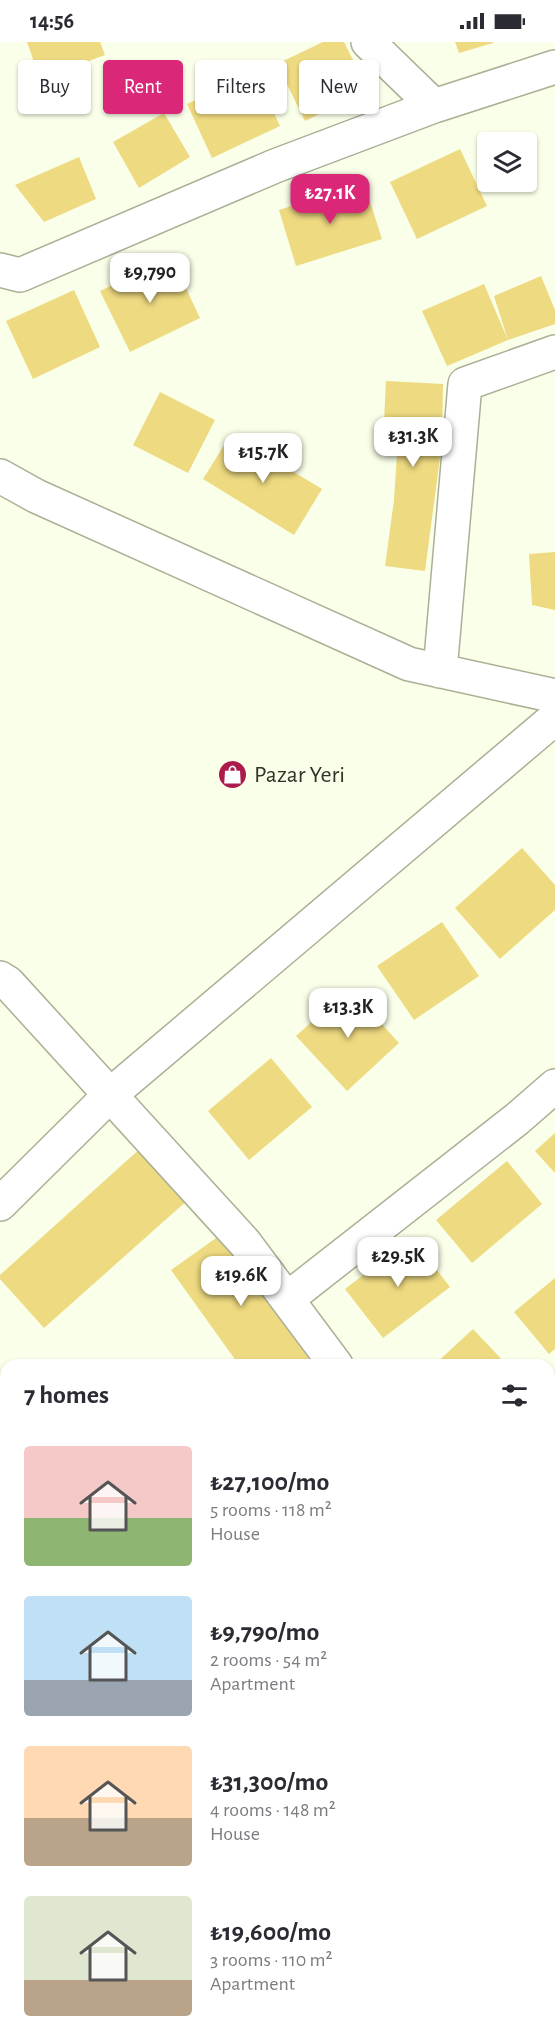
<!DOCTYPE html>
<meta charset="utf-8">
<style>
:root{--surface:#fff;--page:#f7f7f7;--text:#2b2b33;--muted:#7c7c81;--accent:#db2777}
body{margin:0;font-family:"Alegreya Sans",sans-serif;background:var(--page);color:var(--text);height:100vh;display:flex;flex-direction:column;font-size:22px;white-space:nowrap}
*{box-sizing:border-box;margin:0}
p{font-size:20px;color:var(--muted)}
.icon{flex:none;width:33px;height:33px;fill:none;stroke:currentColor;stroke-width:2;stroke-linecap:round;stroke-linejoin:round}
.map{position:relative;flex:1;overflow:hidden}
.drawer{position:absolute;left:0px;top:1317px;width:555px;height:686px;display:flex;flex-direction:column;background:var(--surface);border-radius:18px 18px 0 0;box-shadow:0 2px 4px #0004}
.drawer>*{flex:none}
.guide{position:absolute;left:18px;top:18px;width:519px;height:54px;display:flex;gap:12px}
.tools{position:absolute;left:477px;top:90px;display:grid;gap:12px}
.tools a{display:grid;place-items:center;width:60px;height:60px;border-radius:6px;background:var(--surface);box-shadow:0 2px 4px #0004;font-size:30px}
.price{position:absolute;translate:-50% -51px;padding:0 14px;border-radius:12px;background:#fff;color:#222;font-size:20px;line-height:39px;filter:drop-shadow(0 2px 3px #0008)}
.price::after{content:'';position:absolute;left:50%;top:36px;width:18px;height:14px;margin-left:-9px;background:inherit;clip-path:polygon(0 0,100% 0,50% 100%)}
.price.selected{background:var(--accent);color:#fff}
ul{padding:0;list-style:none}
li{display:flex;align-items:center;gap:18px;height:150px;padding:0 24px}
li span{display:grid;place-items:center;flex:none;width:168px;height:120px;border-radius:6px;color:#555}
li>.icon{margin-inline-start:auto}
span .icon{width:72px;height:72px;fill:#fffc;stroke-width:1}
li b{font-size:26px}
h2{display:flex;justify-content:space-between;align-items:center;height:72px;padding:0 24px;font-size:26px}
.tag{padding:0 21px;border-radius:6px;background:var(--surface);box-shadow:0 2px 4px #0004;font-size:21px;line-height:54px}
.tag.selected{background:var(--accent);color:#fff}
.status{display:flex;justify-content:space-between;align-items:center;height:42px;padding:0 30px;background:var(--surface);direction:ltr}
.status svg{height:16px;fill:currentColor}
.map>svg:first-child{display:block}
.building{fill:#eeda81}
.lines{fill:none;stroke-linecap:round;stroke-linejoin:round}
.street-casing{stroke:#aab095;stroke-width:36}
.street{stroke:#fff;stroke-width:33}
.labels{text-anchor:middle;stroke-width:4.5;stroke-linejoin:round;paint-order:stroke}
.poi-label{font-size:24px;fill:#313328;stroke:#f9ffe8;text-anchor:start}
</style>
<div class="status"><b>14:56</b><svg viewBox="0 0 49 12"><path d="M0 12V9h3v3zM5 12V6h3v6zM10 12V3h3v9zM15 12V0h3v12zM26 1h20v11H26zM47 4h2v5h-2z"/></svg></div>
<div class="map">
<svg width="555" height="2002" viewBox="0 0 555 2002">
<rect width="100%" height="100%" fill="#f9ffe8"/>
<!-- building -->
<path class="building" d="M27,0h73l5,13 -65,24z
M323,0h21l24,48 -63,31 -28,-57z
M455,0h38v1l-34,10z
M255,30l25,54 -68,32 -25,-54z
M164,71l26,44 -51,31 -26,-46z
M460,107l27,57 -70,33 -27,-57z
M79,115l17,42 -52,23 -29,-37z
M364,141l18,56 -86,27 -17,-56z
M171,215l29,61 -70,34 -30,-61z
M541,234l14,34v14l-47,16 -14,-44z
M484,242l24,56 -61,26 -25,-55z
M74,248l26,57 -67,32 -27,-58z
M386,339l57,3 -1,59 -17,128 -40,-5 9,-66 4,-61 -15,3z
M160,350l55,28 -27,53 -55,-28z
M231,392l91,55 -28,46 -91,-56z
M555,510v58l-23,-5 -3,-51z
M522,806l33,37v25l-55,49 -45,-51z
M442,880l37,54 -65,44 -37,-54z
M349,946l50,55 -52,48 -51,-55z
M271,1016l41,49 -63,53 -41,-49z
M555,1091v40l-20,-22z
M143,1104l47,52 -146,130 -44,-49v-4z
M507,1119l35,43 -70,59 -36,-43z
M226,1189l96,134h-83l-68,-95z
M412,1196l38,49 -67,51 -38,-49z
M555,1236v71l-6,5 -35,-42z
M473,1287l34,36h-73z
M5,1408l1,128h-6v-127z
M549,1883l6,5v53l-6,6z
M246,1996h91l3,6h-90z
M442,1996h59l-5,6h-48z"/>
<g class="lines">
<defs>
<path id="street" d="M368,0l66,64
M0,228l20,5 255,-109 159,-60 121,-39
M0,434l36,20 373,168 146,32
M440,629l25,-287 90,-32
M0,936l8,5 237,260 91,122
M0,1162l110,-109 445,-377
M287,1257l230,-180 38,-33
M549,1378l6,-5
M549,1620l6,8
M0,1630l6,-2
M174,2002l3,-6"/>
</defs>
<!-- street casing -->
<use href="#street" class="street-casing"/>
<!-- street -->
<use href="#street" class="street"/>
</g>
<!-- icons -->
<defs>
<symbol id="shop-disc" viewBox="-11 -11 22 22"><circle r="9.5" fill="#ad1b4d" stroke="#f9ffe8"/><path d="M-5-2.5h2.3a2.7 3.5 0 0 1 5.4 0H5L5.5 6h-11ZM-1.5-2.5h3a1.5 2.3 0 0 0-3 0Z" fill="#fff"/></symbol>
</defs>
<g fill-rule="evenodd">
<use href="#shop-disc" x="216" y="716" width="33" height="33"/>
</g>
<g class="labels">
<!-- poi labels -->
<g class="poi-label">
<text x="254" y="740">Pazar Yeri</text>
</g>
</g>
</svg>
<div class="tools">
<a><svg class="icon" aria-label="layers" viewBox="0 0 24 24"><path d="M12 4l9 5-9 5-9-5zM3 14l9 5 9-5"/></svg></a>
</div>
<b class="price selected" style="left:330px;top:183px">₺27.1K</b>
<b class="price" style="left:150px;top:262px">₺9,790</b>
<b class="price" style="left:413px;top:426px">₺31.3K</b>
<b class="price" style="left:263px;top:442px">₺15.7K</b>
<b class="price" style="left:348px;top:997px">₺13.3K</b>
<b class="price" style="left:398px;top:1246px">₺29.5K</b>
<b class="price" style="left:241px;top:1265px">₺19.6K</b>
<div class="guide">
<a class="tag">Buy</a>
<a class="tag selected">Rent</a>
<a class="tag">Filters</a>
<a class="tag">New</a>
</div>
<section class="drawer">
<h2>7 homes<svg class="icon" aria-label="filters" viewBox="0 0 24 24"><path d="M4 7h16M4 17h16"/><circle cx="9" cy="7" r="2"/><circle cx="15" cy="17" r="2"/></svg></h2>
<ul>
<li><span style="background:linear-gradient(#f6c9c9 60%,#8fb573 0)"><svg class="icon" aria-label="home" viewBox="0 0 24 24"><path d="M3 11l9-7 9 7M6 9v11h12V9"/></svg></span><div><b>₺27,100/mo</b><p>5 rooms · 118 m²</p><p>House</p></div></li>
<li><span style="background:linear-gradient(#bfe0f5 70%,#9aa5b1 0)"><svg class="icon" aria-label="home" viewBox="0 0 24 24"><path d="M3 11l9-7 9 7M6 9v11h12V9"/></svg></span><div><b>₺9,790/mo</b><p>2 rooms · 54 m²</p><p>Apartment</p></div></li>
<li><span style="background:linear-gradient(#ffd9b3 60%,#b9a48a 0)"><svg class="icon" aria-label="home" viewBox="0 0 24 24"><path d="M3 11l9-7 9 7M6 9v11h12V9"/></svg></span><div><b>₺31,300/mo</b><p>4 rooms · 148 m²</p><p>House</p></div></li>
<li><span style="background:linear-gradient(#dfe7d0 70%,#b9a48a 0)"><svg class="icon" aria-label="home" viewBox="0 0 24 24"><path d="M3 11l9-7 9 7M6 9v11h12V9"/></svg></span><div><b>₺19,600/mo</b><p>3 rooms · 110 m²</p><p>Apartment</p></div></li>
</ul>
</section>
</div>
